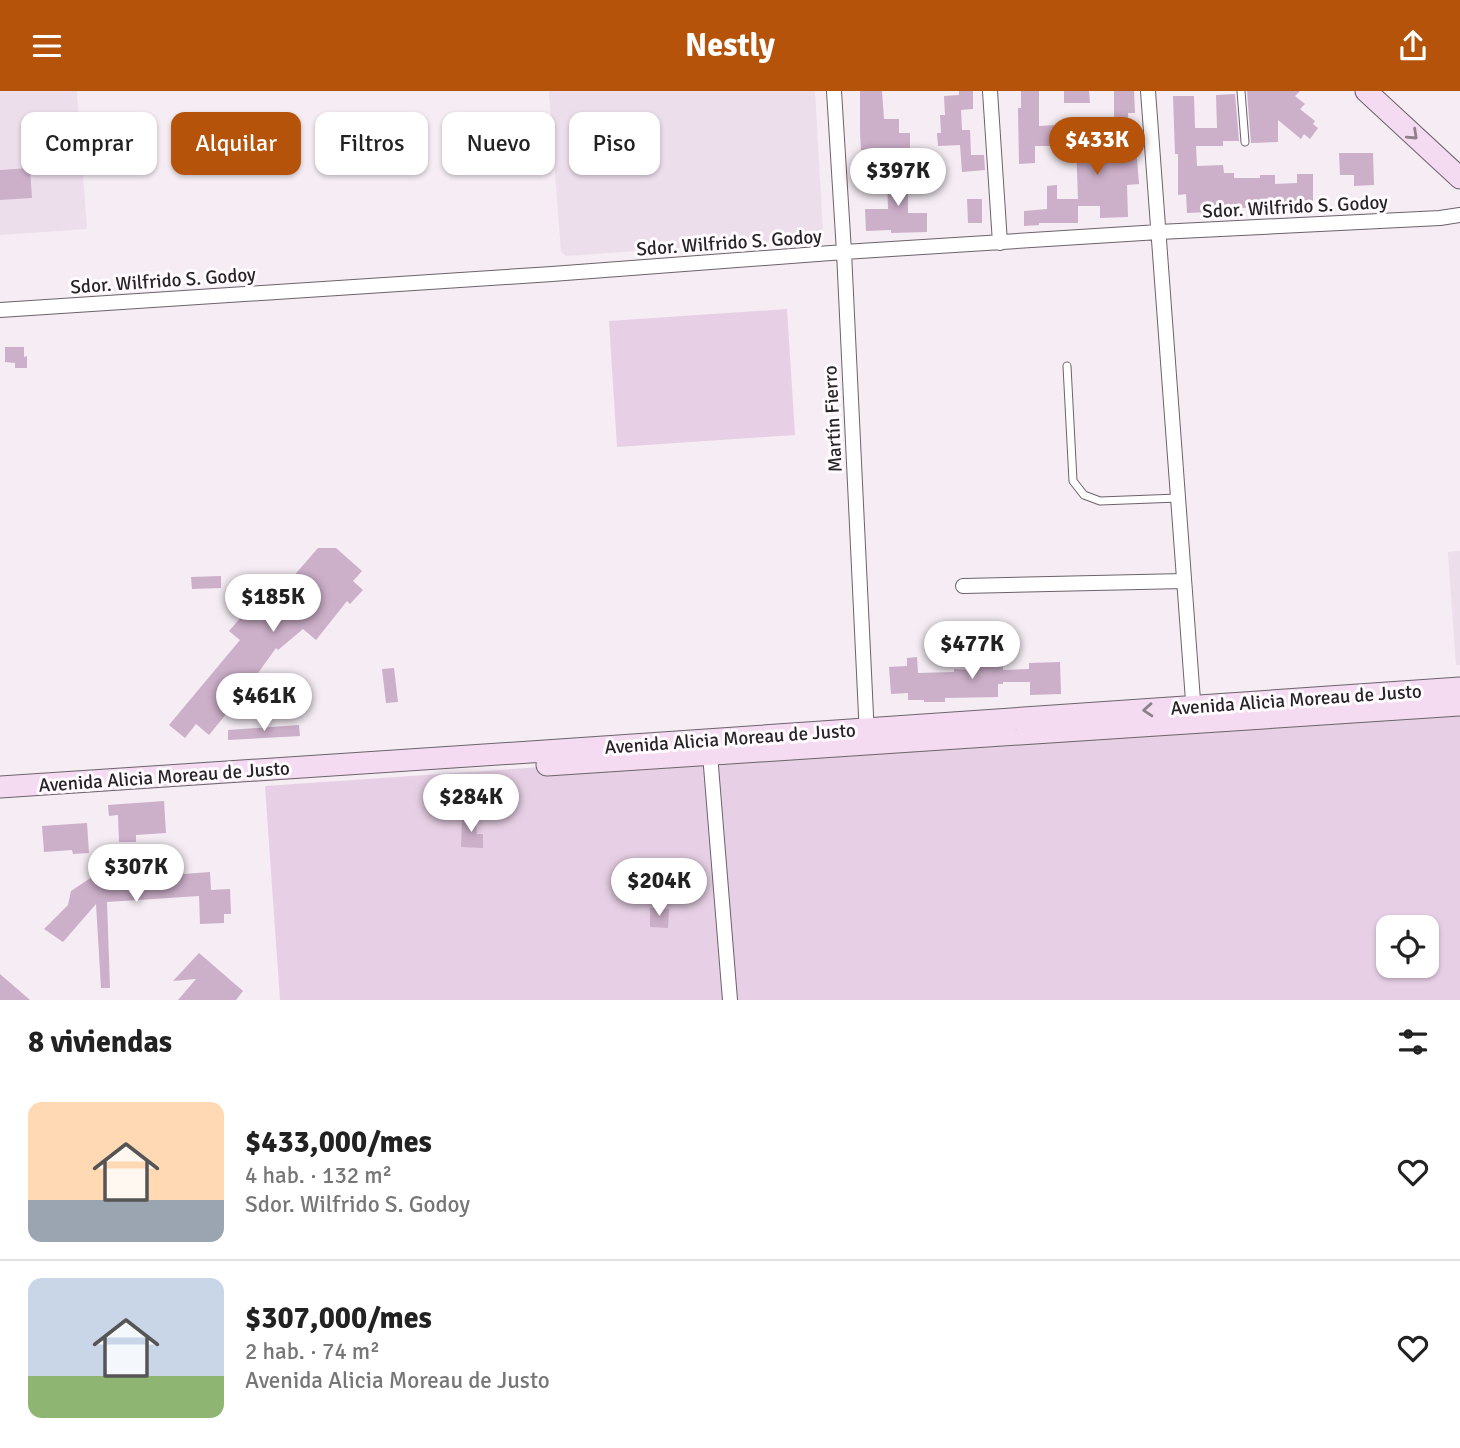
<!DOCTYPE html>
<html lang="es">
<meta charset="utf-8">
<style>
:root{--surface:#fff;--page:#f6f6f6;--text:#222;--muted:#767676;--line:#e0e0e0;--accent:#b45309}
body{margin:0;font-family:Signika,sans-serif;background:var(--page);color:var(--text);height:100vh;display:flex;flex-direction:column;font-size:26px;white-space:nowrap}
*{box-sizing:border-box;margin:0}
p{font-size:23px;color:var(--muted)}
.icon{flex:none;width:38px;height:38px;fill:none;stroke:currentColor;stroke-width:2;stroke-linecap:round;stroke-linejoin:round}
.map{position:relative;height:909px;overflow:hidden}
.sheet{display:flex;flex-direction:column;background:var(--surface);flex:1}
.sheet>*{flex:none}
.top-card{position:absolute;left:21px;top:21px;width:700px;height:63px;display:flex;gap:14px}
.fabs{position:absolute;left:1376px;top:824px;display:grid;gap:14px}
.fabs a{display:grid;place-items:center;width:63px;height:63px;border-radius:14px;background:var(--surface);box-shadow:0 2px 5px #0004;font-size:35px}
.price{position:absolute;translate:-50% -60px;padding:0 16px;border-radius:24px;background:#fff;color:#222;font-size:23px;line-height:46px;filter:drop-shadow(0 2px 4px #0008)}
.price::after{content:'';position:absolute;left:50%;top:42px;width:21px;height:16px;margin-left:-10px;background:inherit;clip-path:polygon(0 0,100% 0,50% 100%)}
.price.selected{background:var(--accent);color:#fff}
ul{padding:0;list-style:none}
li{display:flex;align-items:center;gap:21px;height:175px;padding:0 28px}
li+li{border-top:2px solid var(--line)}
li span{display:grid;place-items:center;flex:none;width:196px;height:140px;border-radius:14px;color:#555}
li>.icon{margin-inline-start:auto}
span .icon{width:84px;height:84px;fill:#fffc;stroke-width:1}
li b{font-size:30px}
h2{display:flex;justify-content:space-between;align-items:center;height:84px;padding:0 28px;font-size:30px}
.tag{padding:0 24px;border-radius:14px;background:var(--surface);box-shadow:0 2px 5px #0004;font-size:24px;line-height:63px}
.tag.selected{background:var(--accent);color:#fff}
header{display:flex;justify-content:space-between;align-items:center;height:91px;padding:0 28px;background:var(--accent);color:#fff;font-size:32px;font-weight:700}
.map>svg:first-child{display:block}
.built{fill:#eddeec}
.green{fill:#e7d0e5;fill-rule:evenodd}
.building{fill:#ccafc9}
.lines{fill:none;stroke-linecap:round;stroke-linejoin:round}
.service-casing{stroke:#6b636a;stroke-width:9}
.minor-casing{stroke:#6b636a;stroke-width:16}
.secondary-casing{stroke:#6b636a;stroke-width:23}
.service{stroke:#fff;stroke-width:7}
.minor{stroke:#fff;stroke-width:14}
.secondary{stroke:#f4dbf2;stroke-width:21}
.oneway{stroke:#8e808c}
.labels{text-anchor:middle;stroke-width:6;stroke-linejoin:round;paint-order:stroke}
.street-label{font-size:19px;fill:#272427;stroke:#fffbfe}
</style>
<header><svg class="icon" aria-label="menu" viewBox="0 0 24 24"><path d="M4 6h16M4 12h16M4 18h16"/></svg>Nestly<svg class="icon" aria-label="share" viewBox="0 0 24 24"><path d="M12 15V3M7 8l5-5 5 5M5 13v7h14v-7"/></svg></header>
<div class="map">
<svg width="1460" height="909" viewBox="0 0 1460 909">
<rect width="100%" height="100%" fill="#f5ecf4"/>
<!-- built -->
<path class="built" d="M0,0h77l10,138 -87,6z
M549,0h266l8,141 -6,6 -251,18 -5,-4z
M1460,460v114h-4l-8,-113z"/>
<!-- green -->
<path class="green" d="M787,218l8,126 -178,12 -8,-126z
M1460,613v296h-1180l-15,-214zM1388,836h38v39h-38z"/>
<!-- building -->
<path class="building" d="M860,0h22l2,28h15v14h11v18h-19l1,22 -27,1v-24h-4l-1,-17z
M959,0h14v18l-12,1 1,20h8l1,25h13l1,15 -23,2 -2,-27 -22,1 -1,-13h4l-1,-18h5l-1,-19 15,-1z
M1021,0h18v35l17,-1v21h-21v17l-16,1 -1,-56h3z
M1064,0h25l1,12h-26z
M1114,0h20l1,22h-7l1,33h7l3,38 -12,1 1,32 -28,1v-12h-22v17h-39v2l-15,1v-15l23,-2v-23l10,-1v14h21l-2,-54 17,-1v18l26,-1 -1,-26h-4z
M1247,0h53l-5,5 10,8 -5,5 15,12 -2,3 5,4 -8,11 -6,-5 -3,5 -23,-19v22l-27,1z
M1235,3l4,47h-16v5h-27l1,20 26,-1 1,8h10v5h26v-3h15v9l22,-1v-9h16v30h-19v3l-58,1v3l-49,2 -1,-19 -8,1v-41h-3l-2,-58h21l1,32h22l-1,-33z
M1339,62h34l1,32 -20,1v-11h-14z
M30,77l2,30 -32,2v-30z
M926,83l1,11 -19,1v27h19v19l-36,1v-3l-25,1 -1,-22h23l-1,-34z
M967,108h15v24h-14z
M5,256h19v10l3,-1v12h-12v-5l-10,-1z
M318,457h18l26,23 -9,10 10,9 -13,14 -3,-3 -31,39 -13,-11 -25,21 -2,-2 -18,25 1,1 -50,61 -13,-11 -11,14 -16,-13 71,-85 -11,-9 33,-38 9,9z
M221,485v12l-29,1 -1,-12z
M917,566l1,16 36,-1v-3l20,1 -1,-5h30v5l26,-1v-6l31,-1 1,32 -31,1v-13h-27v2h-5v13l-53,1v4h-21v-2h-16v-7l-17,1 -2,-27 18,-1v-8z
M394,577l4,34 -12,1 -4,-34z
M299,634l1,11 -72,4v-10z
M164,710l2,32 -30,2v7h-17l-1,-27 -9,1 -1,-11z
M475,726l2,17h6v14l-22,-1 1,-28z
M87,732l2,30 -16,1 -1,-4 -28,2 -2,-26z
M210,781l1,18 19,-1 1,25h-7v9l-24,1 -1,-28 -92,6 3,86h-9l-5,-84 -33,38 -19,-13 24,-24 3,-14 24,-16 8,5z
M650,817l19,1 -1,19 -18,-1z
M199,862l44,38 -7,9h-58l18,-21 -23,2z
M0,883l30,26h-30z"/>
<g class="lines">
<defs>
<path id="service" d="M1241,0l4,51
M1067,275l6,115 11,14 16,6 78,-3"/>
<path id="minor" d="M834,0l10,161 23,484
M990,0l10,152
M1148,0l46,623
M0,219l552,-36 292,-22 315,-20 281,-14 20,-3
M963,495l221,-5
M710,663l20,246"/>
<path id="secondary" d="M1366,0l94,87
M547,674l913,-60
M0,696l545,-36 915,-63"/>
</defs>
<!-- service casing -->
<use href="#service" class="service-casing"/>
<!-- minor casing -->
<use href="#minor" class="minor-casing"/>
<!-- secondary casing -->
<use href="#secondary" class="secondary-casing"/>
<!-- service -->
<use href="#service" class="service"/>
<!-- minor -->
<use href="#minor" class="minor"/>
<!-- secondary -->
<use href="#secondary" class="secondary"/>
</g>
<!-- one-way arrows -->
<defs><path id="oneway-chevron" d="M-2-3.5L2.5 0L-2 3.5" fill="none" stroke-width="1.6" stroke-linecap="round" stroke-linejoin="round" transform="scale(1.75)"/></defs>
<g class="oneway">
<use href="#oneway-chevron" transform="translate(1413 44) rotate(43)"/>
<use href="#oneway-chevron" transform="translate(1148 619) rotate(176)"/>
</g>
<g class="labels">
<!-- street labels -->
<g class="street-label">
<text transform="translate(1295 115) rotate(-3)" y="7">Sdor. Wilfrido S. Godoy</text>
<text transform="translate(729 151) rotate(-4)" y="7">Sdor. Wilfrido S. Godoy</text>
<text transform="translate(163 189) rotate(-4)" y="7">Sdor. Wilfrido S. Godoy</text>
<text transform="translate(832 328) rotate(-93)" y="7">Martín Fierro</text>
<text transform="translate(1296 608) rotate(-4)" y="7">Avenida Alicia Moreau de Justo</text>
<text transform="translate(730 647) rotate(-4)" y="7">Avenida Alicia Moreau de Justo</text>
<text transform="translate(164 685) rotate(-4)" y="7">Avenida Alicia Moreau de Justo</text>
</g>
</g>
</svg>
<div class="fabs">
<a><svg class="icon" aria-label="locate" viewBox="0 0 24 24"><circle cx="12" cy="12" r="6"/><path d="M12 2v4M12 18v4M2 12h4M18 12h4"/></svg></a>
</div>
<b class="price selected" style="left:1097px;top:86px">$433K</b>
<b class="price" style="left:898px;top:117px">$397K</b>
<b class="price" style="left:273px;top:543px">$185K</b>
<b class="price" style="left:972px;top:590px">$477K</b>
<b class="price" style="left:264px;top:642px">$461K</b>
<b class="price" style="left:471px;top:743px">$284K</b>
<b class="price" style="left:136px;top:813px">$307K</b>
<b class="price" style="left:659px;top:827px">$204K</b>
<div class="top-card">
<a class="tag">Comprar</a>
<a class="tag selected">Alquilar</a>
<a class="tag">Filtros</a>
<a class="tag">Nuevo</a>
<a class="tag">Piso</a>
</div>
</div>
<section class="sheet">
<h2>8 viviendas<svg class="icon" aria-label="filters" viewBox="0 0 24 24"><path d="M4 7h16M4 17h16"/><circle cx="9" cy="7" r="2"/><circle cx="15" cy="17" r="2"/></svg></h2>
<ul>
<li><span style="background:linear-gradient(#ffd9b3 70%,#9aa5b1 0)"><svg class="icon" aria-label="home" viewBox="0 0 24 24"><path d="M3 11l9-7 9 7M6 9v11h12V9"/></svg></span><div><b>$433,000/mes</b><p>4 hab. · 132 m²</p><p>Sdor. Wilfrido S. Godoy</p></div><svg class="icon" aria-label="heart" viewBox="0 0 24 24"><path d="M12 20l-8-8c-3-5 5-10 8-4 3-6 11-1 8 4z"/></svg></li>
<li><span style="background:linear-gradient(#c9d6e8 70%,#8fb573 0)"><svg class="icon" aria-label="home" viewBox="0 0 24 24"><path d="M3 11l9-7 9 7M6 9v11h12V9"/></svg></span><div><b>$307,000/mes</b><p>2 hab. · 74 m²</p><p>Avenida Alicia Moreau de Justo</p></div><svg class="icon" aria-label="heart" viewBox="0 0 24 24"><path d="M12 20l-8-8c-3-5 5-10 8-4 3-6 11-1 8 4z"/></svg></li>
</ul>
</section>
